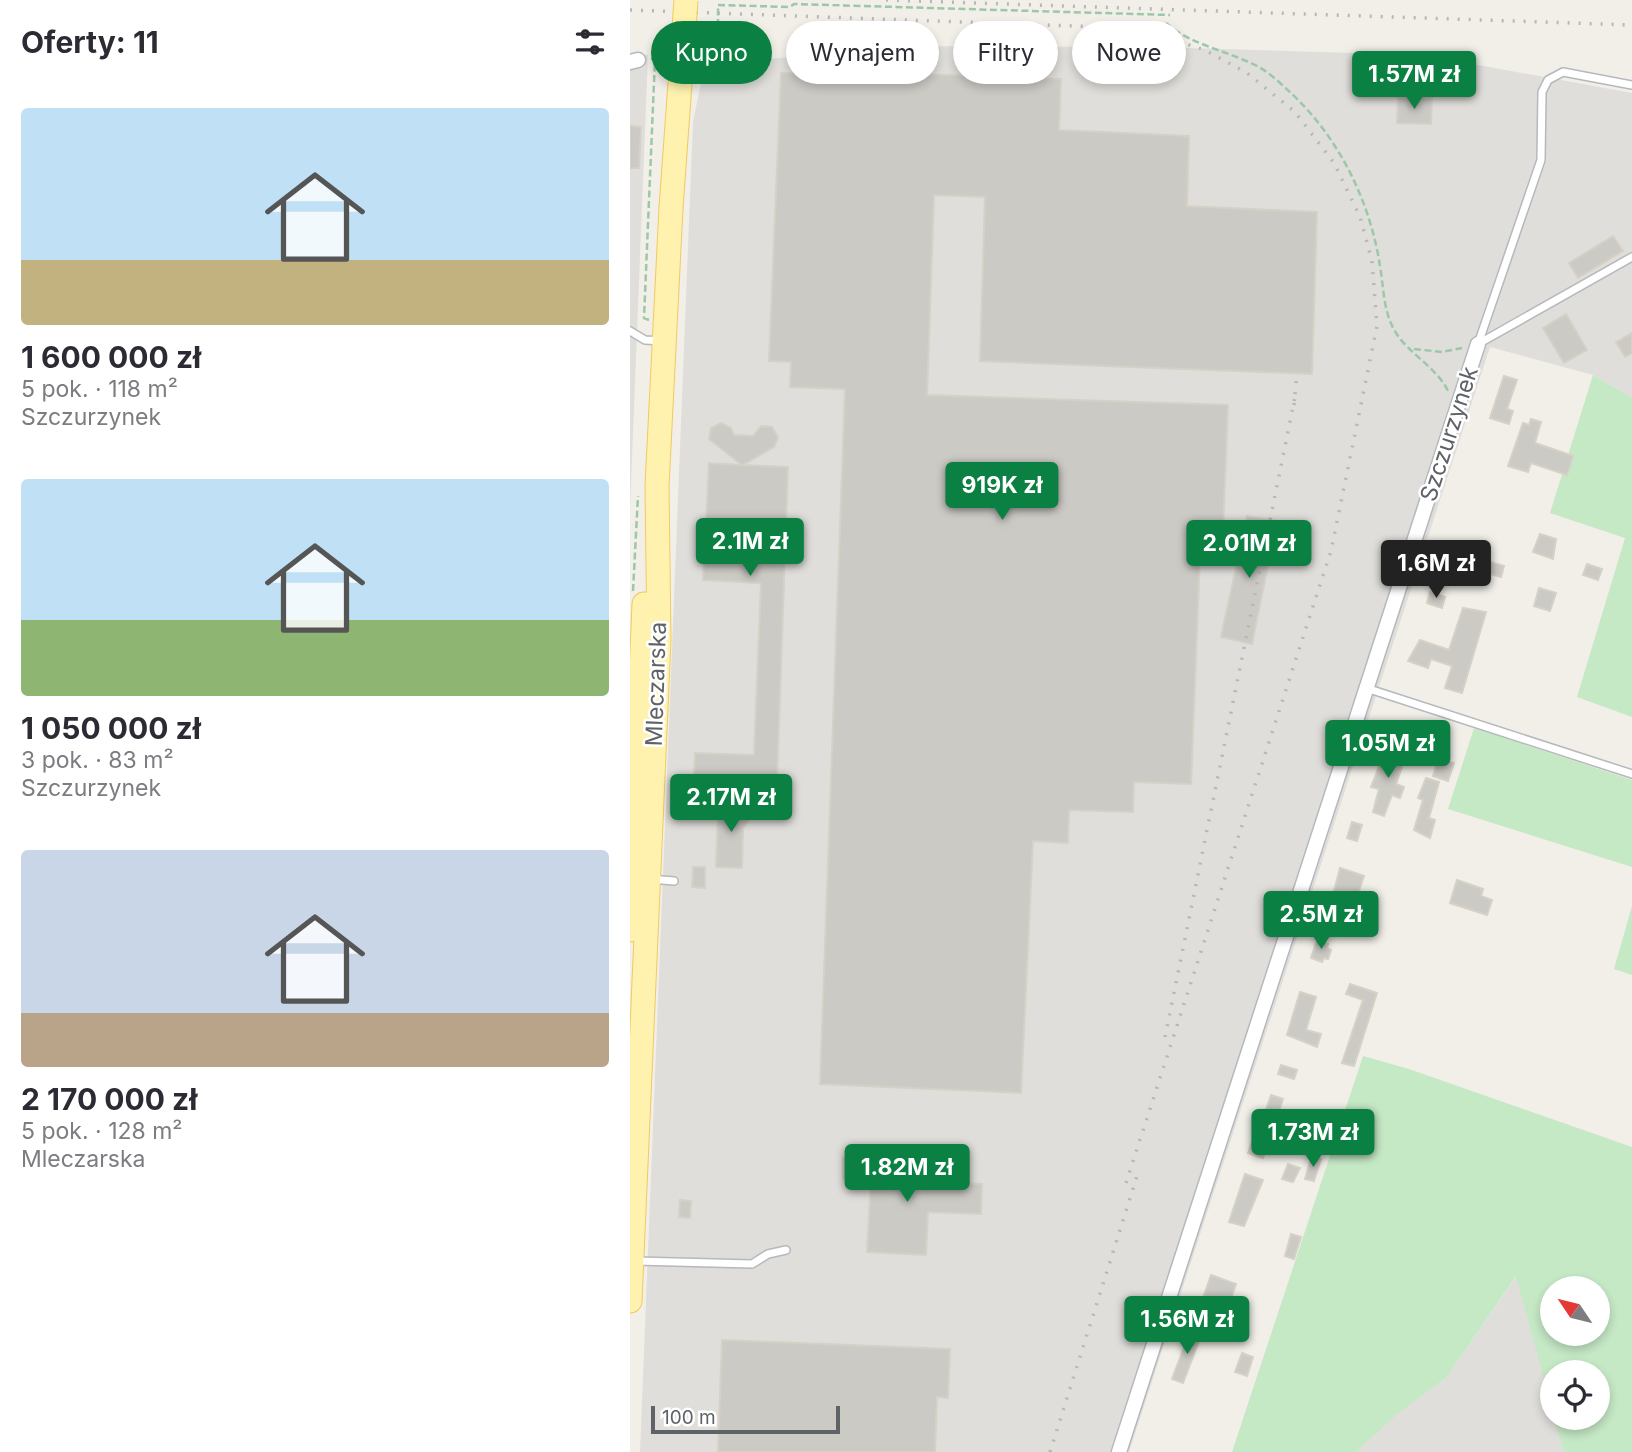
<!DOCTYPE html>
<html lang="pl">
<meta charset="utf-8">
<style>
:root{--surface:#fff;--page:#f2f2f3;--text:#2b2b33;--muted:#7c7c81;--accent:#0b8043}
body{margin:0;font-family:Inter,sans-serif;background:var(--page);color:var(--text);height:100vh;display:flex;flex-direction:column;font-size:26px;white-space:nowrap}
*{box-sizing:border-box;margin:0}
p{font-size:23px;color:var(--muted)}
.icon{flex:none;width:38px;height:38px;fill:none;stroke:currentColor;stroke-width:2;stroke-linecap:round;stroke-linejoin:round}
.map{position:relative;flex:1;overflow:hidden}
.details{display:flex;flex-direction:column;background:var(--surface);width:630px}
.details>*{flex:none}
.hud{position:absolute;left:21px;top:21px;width:665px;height:63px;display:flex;gap:14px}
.needle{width:46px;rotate:305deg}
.fabs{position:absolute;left:910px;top:1276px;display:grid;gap:14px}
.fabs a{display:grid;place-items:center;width:70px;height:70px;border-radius:50%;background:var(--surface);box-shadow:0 4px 10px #0003;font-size:35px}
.scale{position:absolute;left:21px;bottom:18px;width:189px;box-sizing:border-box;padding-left:7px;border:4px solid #5f6368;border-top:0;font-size:19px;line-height:24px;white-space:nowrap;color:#5f6368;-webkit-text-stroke:5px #fff;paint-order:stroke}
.price{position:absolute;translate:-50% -60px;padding:0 16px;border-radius:7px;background:var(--accent);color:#fff;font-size:23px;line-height:46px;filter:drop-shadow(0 2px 4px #0008)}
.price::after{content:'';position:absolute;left:50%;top:42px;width:21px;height:16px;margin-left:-10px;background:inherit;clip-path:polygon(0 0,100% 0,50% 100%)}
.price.current{background:#222;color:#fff}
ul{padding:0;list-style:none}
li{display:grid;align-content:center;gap:14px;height:371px;padding:0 21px}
li span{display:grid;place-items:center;height:217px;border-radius:7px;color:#555}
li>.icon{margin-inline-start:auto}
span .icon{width:126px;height:126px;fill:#fffc;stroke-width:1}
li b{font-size:30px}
h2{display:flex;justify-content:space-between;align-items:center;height:84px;padding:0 21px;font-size:30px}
.chip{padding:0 24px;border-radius:32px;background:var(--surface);box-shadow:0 4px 10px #0003;font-size:24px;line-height:63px}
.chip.current{background:var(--accent);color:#fff}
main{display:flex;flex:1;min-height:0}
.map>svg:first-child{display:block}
.industrial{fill:#e0deda}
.green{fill:#c5e8c5;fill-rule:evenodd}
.building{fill:#cccac5;stroke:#d6d1c6;stroke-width:2}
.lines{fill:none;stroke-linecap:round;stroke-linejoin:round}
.lane-casing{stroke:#b5b8bc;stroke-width:10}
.street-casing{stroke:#b5b8bc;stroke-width:17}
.primary-casing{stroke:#f2c960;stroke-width:25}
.path{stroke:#9cc7a9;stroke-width:2.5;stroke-dasharray:7 3.5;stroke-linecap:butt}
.lane{stroke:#fff;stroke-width:7}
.street{stroke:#fff;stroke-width:14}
.primary{stroke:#fff2af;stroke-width:23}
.rail{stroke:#b6b7b8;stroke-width:3.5;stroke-dasharray:2 9;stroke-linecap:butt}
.primary-bridge-casing{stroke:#f2c960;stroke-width:25;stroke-linecap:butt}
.primary-bridge{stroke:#fff2af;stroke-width:23}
.labels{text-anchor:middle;stroke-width:5;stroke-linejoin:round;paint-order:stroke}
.street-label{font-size:23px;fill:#5f6368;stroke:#fff}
</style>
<main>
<section class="details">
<h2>Oferty: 11<svg class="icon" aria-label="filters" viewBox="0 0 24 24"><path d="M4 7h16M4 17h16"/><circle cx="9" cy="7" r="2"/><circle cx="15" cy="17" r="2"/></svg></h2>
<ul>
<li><span style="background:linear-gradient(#bfe0f5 70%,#c2b280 0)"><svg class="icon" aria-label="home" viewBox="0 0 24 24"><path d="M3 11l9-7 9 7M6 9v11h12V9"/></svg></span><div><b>1 600 000 zł</b><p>5 pok. · 118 m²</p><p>Szczurzynek</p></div></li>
<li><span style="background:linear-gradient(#bfe0f5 65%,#8fb573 0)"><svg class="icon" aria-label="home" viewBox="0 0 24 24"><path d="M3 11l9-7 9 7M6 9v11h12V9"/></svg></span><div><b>1 050 000 zł</b><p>3 pok. · 83 m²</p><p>Szczurzynek</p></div></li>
<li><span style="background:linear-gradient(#c9d6e8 75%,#b9a48a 0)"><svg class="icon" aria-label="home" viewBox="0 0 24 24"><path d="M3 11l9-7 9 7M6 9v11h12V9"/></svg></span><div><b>2 170 000 zł</b><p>5 pok. · 128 m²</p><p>Mleczarska</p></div></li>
</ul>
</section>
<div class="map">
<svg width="1002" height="1452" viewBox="0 0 1002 1452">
<rect width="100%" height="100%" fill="#f1efe8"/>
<!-- industrial -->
<path class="industrial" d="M274,46l250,1 269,8 209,38v305l-39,-23 -103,-28 -361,1105h-489l53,-1330 7,-34 10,-28 30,2z
M0,54l18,1 -18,453z
M887,1275l47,177h-208l39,-37 52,-38z"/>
<!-- green -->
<path class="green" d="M963,375l39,23v319l-55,-20 48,-159 -75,-25z
M844,728l158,52v87l-184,-58z
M1002,906v69l-18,-6z
M733,1056l46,13 223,78v305h-68l-10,-34h44v-46h-46v37l-36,-133 -69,101 -51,38 -40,37h-124zM968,1288v46h-46v-46z"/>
<!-- building -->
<path class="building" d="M68,31l18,2v10l-19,-1z
M151,73l105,4v-4l175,6 -2,51 130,6 -2,70 130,6 -5,162 -332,-13 5,-164 -51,-2 -7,200 301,10 -6,150 -22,-1 -9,230 -57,-2 -1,30 -64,-2 -1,33 -35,-2 -12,252 -201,-9 25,-695 -55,-2 1,-25 -22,-1z
M768,97l34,1 -1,26 -34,-1z
M0,126l11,1 -2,41h-9z
M983,236l10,15 -45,27 -9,-15z
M936,314l21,36 -23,13 -21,-35z
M1002,333v20l-7,4 -9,-15z
M874,376l13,4 -10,29 6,2 -4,13 -19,-6z
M901,419l10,3 -6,21 38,13 -6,19 -36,-12 -3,9 -20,-6 15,-43 6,2z
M91,423l10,5 3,7 19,1 8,-10 11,1 6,10 -4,10 -31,18 45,2 -11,312 -83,-4 1,-22 59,2 7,-172 -58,-3 6,-117 33,2 -33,-26 2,-11z
M617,516l30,5 -25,123 -31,-7z
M910,534l16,5 -3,20 -20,-7z
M821,550l20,7 -4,11 -20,-6z
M860,562l14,4 -3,11 -14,-4z
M957,564l15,5 -4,11 -15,-5z
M909,588l17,5 -6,18 -16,-5z
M800,592l15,5 -3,11 -15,-5z
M833,608l23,4 -24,81 -17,-5 7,-22 -21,-7 -3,9 -20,-7 12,-21 29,10z
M756,749l20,7 -10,28 8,3 -4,11 -8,-3 -8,21 -11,-4 6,-23 -8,-2z
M808,759l16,4 -6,18 -15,-5z
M796,778l13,4 -10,36 6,2 -5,18 -16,-8 9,-30 -5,-2z
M92,800l23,1 -1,7 5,1v11l-6,8 -1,40 -26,-1 2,-59h3z
M722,822l10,3 -5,16 -10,-3z
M63,867h12v21l-13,-1z
M710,868l24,8 -6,18 -9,-3 -7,18 6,2 -7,20 -16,-5z
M827,880l26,9 -2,7 11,4 -5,15 -37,-12z
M687,940l11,4 -1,4 4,2 -3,9 -4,-1 -2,4 -11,-4z
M720,984l27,9 -23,73 -12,-3 21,-63 -17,-6z
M670,992l16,5 -10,33 15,4 -4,13 -30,-12z
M651,1065l16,5 -3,9 -16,-5z
M641,1095l12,4 -6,18 -12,-4z
M624,1136l15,5 -6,17 -15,-5z
M682,1156l9,3 -7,22 -9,-2z
M213,1158l63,2 -1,21 77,3 -1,30 -53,-2 -2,43 -59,-3 4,-72 -28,-1z
M658,1164l12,4 -7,14 -11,-3z
M615,1174l18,6 -19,46 -15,-4z
M50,1200l11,1 -1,17 -11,-1z
M661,1234l10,3 -7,22 -9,-3z
M581,1275l25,9 -10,29 -25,-9z
M561,1329l11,4 -19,50 -11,-4z
M92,1340l228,9 -2,49 -11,-1 -2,55h-217z
M612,1353l11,4 -6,19 -12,-4z"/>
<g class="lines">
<defs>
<path id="lane" d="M0,331l15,9 17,1
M848,344l63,-184 1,-68 6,-12 15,-8 69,13
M848,344l154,-87
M736,688l266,86
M20,879l24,2
M6,1261l116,3 16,-10 18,-4"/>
<path id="street" d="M0,62l8,-2
M489,1452l359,-1108"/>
<path id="primary" d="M0,930l14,-326
M0,1301l29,-661 -2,-154 14,-278"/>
</defs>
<!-- lane casing -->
<use href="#lane" class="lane-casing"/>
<!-- street casing -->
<use href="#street" class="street-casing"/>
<!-- primary casing -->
<use href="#primary" class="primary-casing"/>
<!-- path -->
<path class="path" d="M536,23c25,22 62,28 91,43 12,6 24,18 34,27 48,45 79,108 89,173 4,23 3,46 16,67 14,22 42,35 53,60
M88,26v-21l72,2 4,-3 376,11
M72,34l12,1 -1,5h-10
M71,44l16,2
M71,68l16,-22 1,-20 -12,-1 -1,4h-3
M69,78l2,-28
M19,320l-5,-2 11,-259h-4
M784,349l28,3 20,-4
M3,591l5,-95"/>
<!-- lane -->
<use href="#lane" class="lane"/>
<!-- street -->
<use href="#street" class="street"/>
<!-- primary -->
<use href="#primary" class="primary"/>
<!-- rail -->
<path class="rail" d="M256,0l746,25
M0,10l471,17 47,5 57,18 42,23 48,39 39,51 26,54 12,44 5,65 -46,225 -206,635
M664,405l3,-32
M535,1037l130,-640
M420,1452l87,-276"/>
<defs>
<path id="primary-bridge" d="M41,208l15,-208"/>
</defs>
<!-- primary-bridge casing -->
<use href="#primary-bridge" class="primary-bridge-casing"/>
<!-- primary-bridge -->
<use href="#primary-bridge" class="primary-bridge"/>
</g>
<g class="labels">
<!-- street labels -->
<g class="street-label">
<text transform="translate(819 434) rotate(-72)" y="8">Szczurzynek</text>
<text transform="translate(26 684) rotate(-88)" y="8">Mleczarska</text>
</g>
</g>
</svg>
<div class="fabs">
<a><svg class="needle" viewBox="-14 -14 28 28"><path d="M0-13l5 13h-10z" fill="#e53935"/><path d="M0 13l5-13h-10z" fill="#7c7c81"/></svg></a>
<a><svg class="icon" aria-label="locate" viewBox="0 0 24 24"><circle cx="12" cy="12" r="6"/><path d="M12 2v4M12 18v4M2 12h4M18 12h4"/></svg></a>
</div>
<div class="scale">100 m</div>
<b class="price" style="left:784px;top:111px">1.57M zł</b>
<b class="price" style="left:372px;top:522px">919K zł</b>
<b class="price" style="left:120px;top:578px">2.1M zł</b>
<b class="price" style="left:619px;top:580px">2.01M zł</b>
<b class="price current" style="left:806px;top:600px">1.6M zł</b>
<b class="price" style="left:758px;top:780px">1.05M zł</b>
<b class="price" style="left:101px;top:834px">2.17M zł</b>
<b class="price" style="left:691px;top:951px">2.5M zł</b>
<b class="price" style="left:683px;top:1169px">1.73M zł</b>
<b class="price" style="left:277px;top:1204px">1.82M zł</b>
<b class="price" style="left:557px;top:1356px">1.56M zł</b>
<div class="hud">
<a class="chip current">Kupno</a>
<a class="chip">Wynajem</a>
<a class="chip">Filtry</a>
<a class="chip">Nowe</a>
</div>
</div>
</main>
